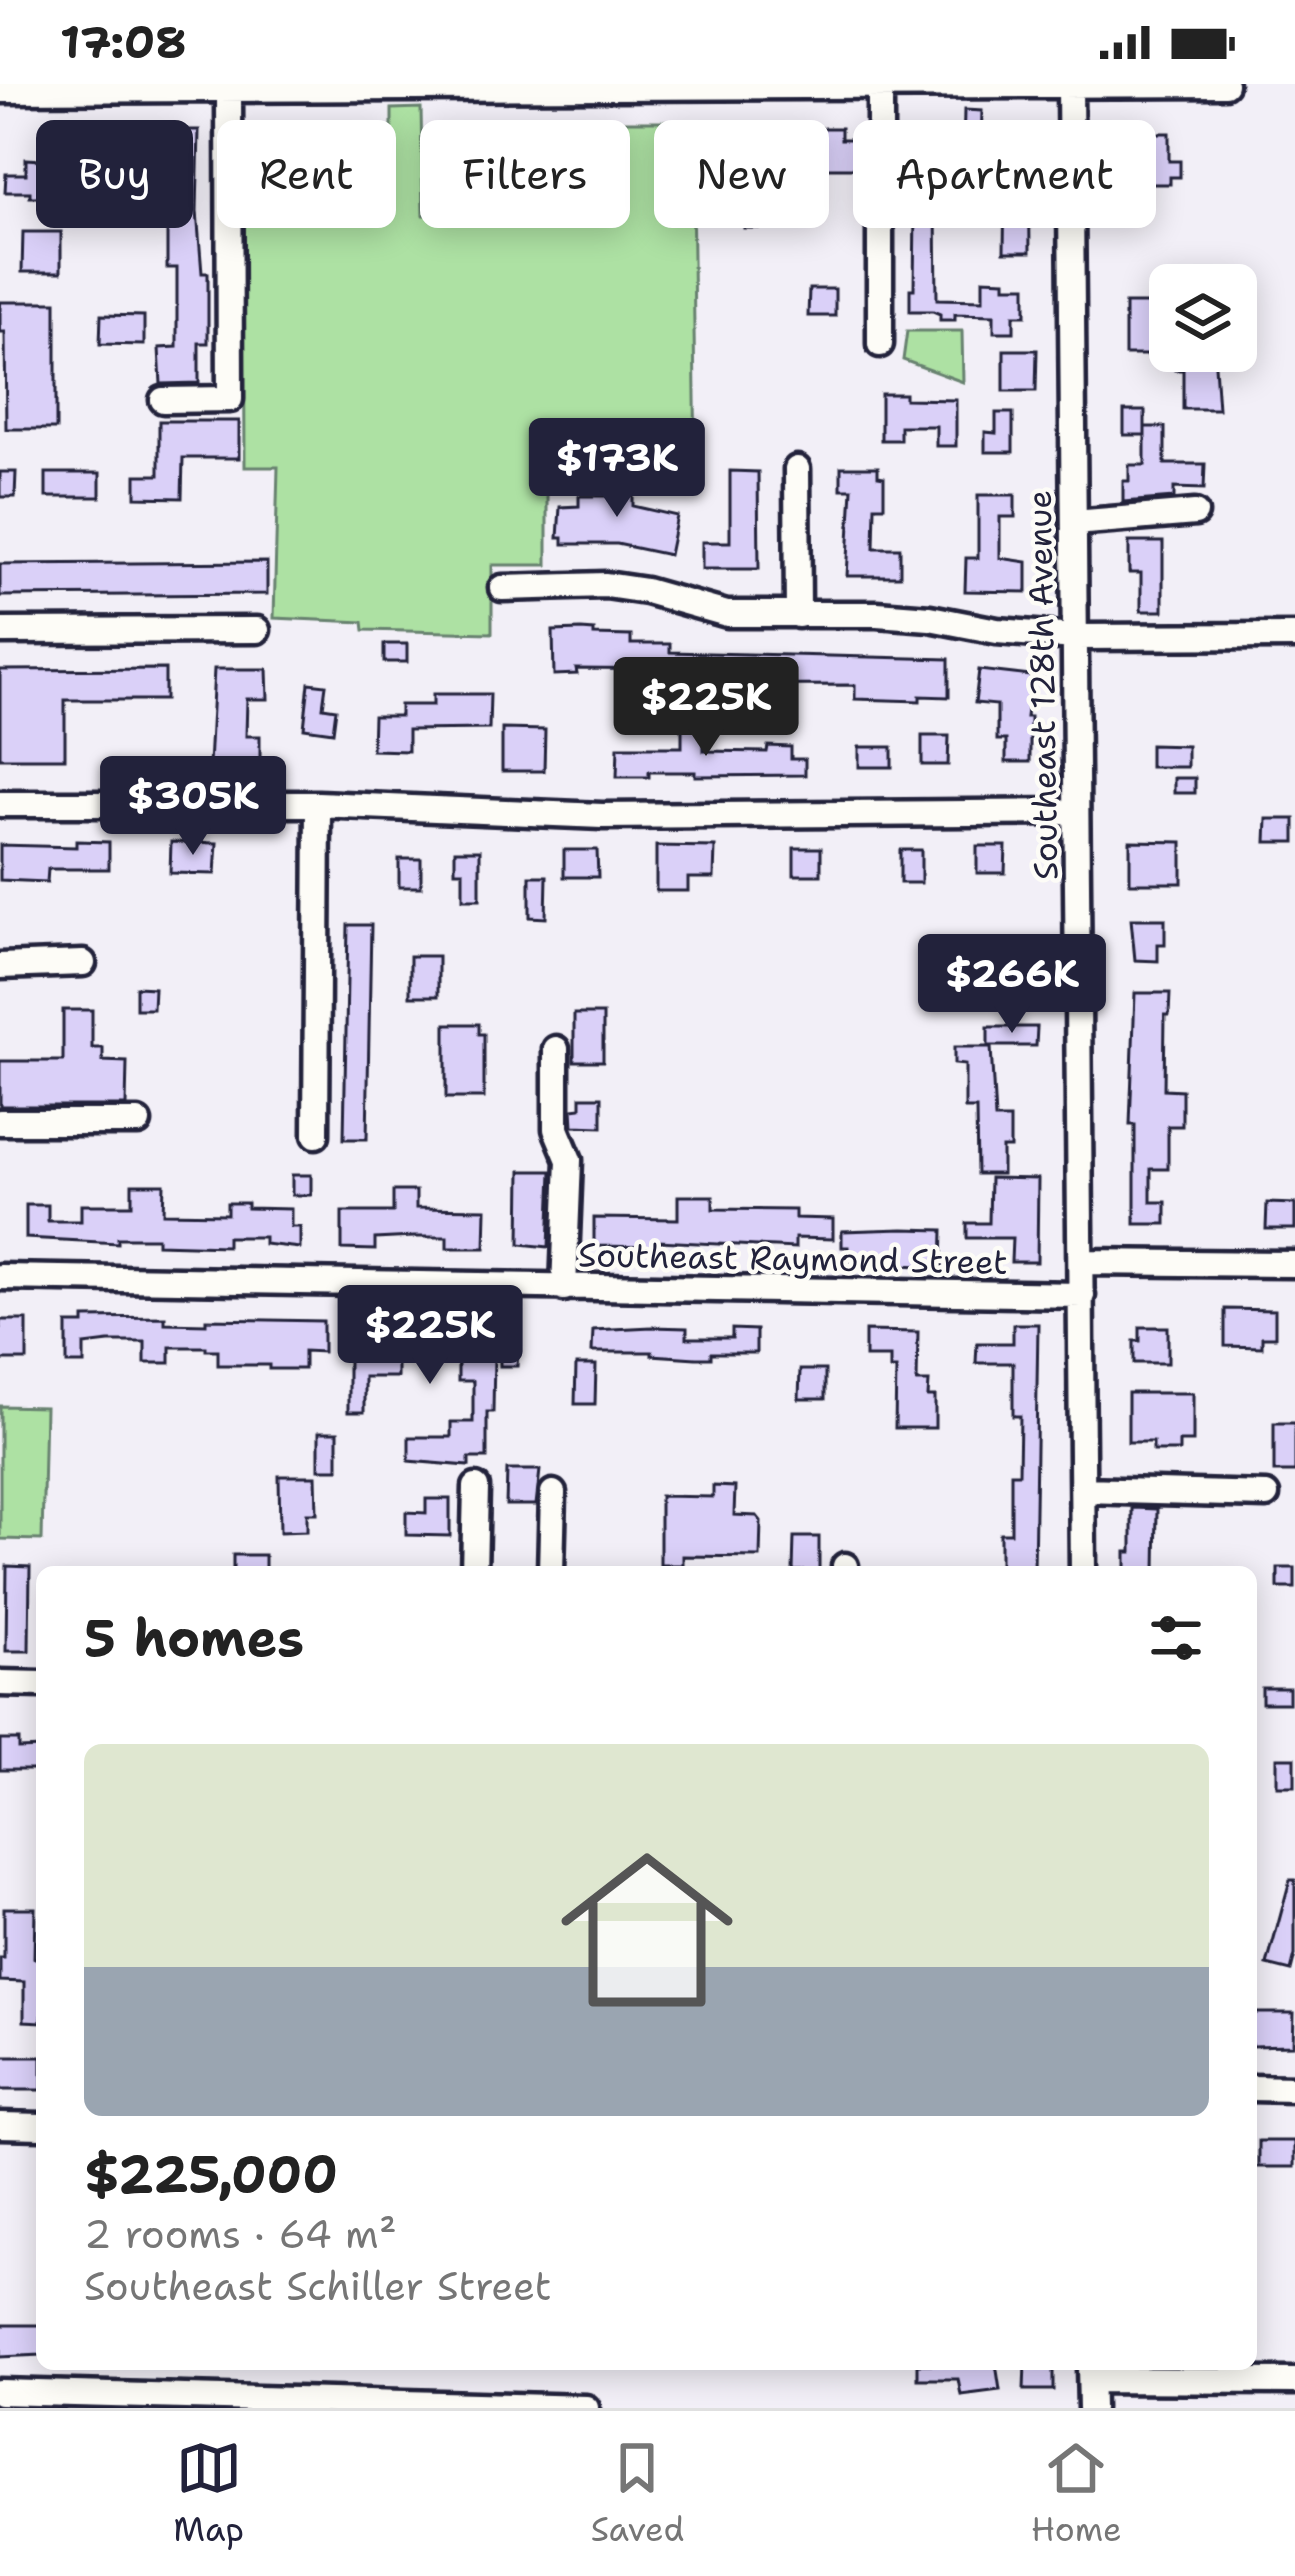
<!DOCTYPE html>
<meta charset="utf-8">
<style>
:root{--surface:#fff;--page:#f2f2f2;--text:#222;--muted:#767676;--line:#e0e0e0;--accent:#22223b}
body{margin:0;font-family:"Shantell Sans",sans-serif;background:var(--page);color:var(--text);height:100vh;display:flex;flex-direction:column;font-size:45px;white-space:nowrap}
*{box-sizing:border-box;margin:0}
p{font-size:39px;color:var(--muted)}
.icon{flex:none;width:66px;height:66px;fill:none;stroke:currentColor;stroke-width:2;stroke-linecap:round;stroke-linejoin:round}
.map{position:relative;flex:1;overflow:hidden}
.drawer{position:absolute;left:36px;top:1482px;width:1221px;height:804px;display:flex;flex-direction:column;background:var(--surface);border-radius:18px;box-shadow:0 6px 30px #0003}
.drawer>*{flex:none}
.banner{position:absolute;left:36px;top:36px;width:1224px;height:108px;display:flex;gap:24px}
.controls{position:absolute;left:1149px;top:180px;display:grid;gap:24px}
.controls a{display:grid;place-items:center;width:108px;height:108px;border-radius:18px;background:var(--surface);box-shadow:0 6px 30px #0003;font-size:60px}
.price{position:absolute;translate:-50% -102px;padding:0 27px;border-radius:12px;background:var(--accent);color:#fff;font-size:39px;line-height:78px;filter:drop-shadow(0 3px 6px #0008)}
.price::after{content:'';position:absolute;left:50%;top:72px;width:36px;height:27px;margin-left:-18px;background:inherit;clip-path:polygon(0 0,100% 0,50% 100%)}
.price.active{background:#222;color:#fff}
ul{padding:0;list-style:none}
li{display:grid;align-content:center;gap:24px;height:636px;padding:0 48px}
li span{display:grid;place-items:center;height:372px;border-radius:18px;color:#555}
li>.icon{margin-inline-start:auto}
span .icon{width:216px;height:216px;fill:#fffc;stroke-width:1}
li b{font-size:51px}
h2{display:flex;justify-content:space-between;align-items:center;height:144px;padding:0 48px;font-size:51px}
.pill{padding:0 42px;border-radius:18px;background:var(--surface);box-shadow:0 6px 30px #0003;font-size:42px;line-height:108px}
.pill.active{background:var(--accent);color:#fff}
.status{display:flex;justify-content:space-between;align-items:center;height:84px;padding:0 60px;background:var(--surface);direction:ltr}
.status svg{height:33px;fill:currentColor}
.tab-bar{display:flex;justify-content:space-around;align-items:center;height:168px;border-top:3px solid var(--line);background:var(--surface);font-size:33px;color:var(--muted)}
.tab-bar a{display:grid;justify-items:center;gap:6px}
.tab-bar .active{color:var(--accent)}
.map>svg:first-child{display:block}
.green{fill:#ade1a3;stroke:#68826f;stroke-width:3}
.building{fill:#dad0f8;stroke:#22223b;stroke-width:3}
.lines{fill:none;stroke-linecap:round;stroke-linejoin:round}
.minor-casing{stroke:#22223b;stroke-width:33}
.minor{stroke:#fdfcf7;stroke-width:24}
.labels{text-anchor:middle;stroke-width:9;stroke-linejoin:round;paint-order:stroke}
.street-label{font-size:33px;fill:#22223b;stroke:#fdfcf7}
</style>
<div class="status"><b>17:08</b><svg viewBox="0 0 49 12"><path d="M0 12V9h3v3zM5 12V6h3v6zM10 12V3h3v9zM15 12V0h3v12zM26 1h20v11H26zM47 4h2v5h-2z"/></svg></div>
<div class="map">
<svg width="1295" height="2324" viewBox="0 0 1295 2324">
<rect width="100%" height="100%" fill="#f2eff7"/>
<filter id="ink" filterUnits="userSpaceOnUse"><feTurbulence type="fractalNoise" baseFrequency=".00833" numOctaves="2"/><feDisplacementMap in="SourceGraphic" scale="24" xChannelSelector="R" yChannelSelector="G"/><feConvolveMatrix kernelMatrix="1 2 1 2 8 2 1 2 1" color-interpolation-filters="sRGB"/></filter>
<g filter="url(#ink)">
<!-- green -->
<path class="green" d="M421,24l2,107 176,-1 1,-93h91l5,344 -149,1v99h-55v68l-128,-3 -1,-8 -89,-4 4,-151h-33l-1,-251 148,-1v-106z
M907,247h55l1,51 -60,-22z
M0,1322l45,1 -3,133 -42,-1z"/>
<!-- building -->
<path class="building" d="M964,26l18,1 -1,34 48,1 1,106h-26l1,-67h-51v14h-15l-3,11 1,89 46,1v-21l22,1v6h21v29h-12v17h-20v-17l-39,-1v6h-15v-6l-7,-3h-23v-22h4l1,-79h-5l4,-52h-12v-26h32v21h29z
M804,44h37v11h14v29h-37v-10h-14z
M166,46h33l-2,81 5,62h6v70h-9v40l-38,1 -2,-36 18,-1v-79h-10v-63h-8v-21h7z
M1140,49h29v28h11v16h-10v7h-20v-22l-10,1z
M528,54l46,6v52h-32v-37h-14z
M258,69h47v13h21v24h-25v-14h-44z
M431,69h34v24l-34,-1z
M345,71l34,1v23h-35z
M26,75l16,1v8l94,1v23h-25v20l-27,-1 1,-14h-55v-5h-25l1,-18h20z
M783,96l1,20h-17l-1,28h-22v-27h-5l-1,-20z
M23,148h38v40h-39z
M809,205h26v27h-27z
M0,218h56v127h-50l-1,-97h-5z
M1125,220h30v27h6v24h-36z
M101,231l43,1v29l-44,-1z
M1004,266h33l-1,41h-32z
M1175,267h39l4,58h-35v-39h-8z
M881,310h24v5l51,1v46h-20v-20h-36v14h-19z
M1124,327h21v24h-21z
M996,329h17v39h-28v-20l11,1z
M159,337h80v37h-56l-1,40 -46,-1v-22h23z
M1145,343h20v37h40l-1,25 -30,-1v10l-51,4v-21h6v-16h16z
M841,383h37v9l6,1v29h-9l-1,42h26v28h-53l5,-87h-11z
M607,387h26v35l44,10 -8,39 -52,-11h-54v-6h-5l2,-31 19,-1v-10h28z
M730,387l28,1 1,97h-57v-27h28z
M0,388h16l-1,25h-15z
M46,389h54v24h-54z
M978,411h37v22h-15v41l27,4v30l-62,-1 1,-33h12z
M1129,458h34v69h-22v-38h-12z
M267,478v32l-267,2v-32z
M581,546l13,1v4l37,1v8h39v8l279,7v38l-29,-1v5l-65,-2v-14l-170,1 1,-16 -110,-1 1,5 -23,1 -1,-44z
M384,560h23v18h-23z
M165,585v31h-100v58h-65v-88z
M214,585h53l1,30h-21l-1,37h14v29h-51z
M979,586l52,6 -5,41h4v45h-24v-22h-9v-35l-22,-2z
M309,599l17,2 -3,22 13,2 -3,23 -29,-4z
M433,610h57l-1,35 -81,1v21l-36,-1 1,-34h27v-11h33z
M682,635h22v32l63,1 1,-6 23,1v12h14v16l-110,1v-4h-46v5h-32l1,-30h64z
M502,645l43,1 -1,41h-42z
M922,652h27l-1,29h-26z
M1150,661l37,1v21h-37z
M859,663h33v20h-33z
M1174,694h21v15h-21z
M1267,735h28v23h-29z
M76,757l33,1v27h-61l-1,13 -47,-2v-35l76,2z
M1130,757l52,1v41h-52z
M171,758l46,1 -2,31 -45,-1z
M656,762l59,1 -1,31h-26v13h-32z
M977,762h29l-1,27h-28z
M794,764h27v27h-27z
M455,766h25v49h-17v-28h-8z
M564,766h33l1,27h-34z
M900,766h21v33h-21z
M399,775h22v28h-22z
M530,792h17l-1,42 -16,-1z
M1131,835h34v25h-7v17l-23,-1z
M348,841h23l-4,214h-23z
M981,866l25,1v37h-76l1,-34h50z
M410,872h28v40h-28z
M136,903l18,1 -1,21h-17z
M1135,909h35l-1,22h-4l-1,74 18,1v36h-14v43h-17v33h15v22h-31v-99h-5z
M63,926h29v38h11v13l24,1 -1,44h-126v-45h63z
M574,930h29v47h-29z
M446,940h33v10h5v64h-38z
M988,943h49l-1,19h-48z
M954,963h37l4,72h15v29h-8v26h-25l-1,-65h-11v-44l-11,-1z
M581,1013h21v30l-29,-1 -1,-17 9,-1z
M521,1087h31l-3,76 -29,-3z
M292,1091h19v20h-19z
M990,1094l48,1 -1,83h-26l1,-24h-45v-15h22z
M132,1100h32l-1,29 64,1v-11h20v5l44,1v18h9v21l-36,-4v-7h-37v9l-70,-2v-6h-39v5l-92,-5v-33h22v16h33v-16h51z
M393,1107h23v17l70,1 -1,39h-38v-11h-33l-39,2v11l-33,-1v-37h51z
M678,1112h35v13l82,1v8l38,1v20l-38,-1v10l-136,-7v6l-65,-1v-28l84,1z
M1267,1119l28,1v25h-29z
M903,1145l40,1 -1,37 -41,-2 1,-5h-54v-13h-6v-16z
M1225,1225l50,1v27h-13v10l-37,-1z
M165,1233v6l41,1v-5l117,2v31l-19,-1v18h-35v-4h-51v-15h-12v-3h-36v16h-25v-21h-36l-25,3v19h-17v-40h17v-6z
M0,1236h27v40h-27z
M374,1240h32v6h64l-1,25h25l-1,57h-6v46h-18v8l-60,-5v-24h42v-15h22v-41h-15v-26l-61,-1v23h-33v35h-16v-60l26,1z
M1013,1240h25l-4,248h-34v-39h11v-60h8l1,-57h-7v-53h-37l1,-20h36z
M652,1243l35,1v10h45v-9l24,1v23h-45v5h-15l-44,-3v-3h-60l1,-22z
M1140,1243h28v36h-34v-22h6z
M500,1247l19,1 -2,34h-17z
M865,1247l53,1 -1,50h12l-1,15h7v31h-40l1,-59h-6v-12h-25z
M576,1281h20l-1,39h-20z
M800,1286h25v29h-26z
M1128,1309h65v49h-14v9h-26v-9h-25z
M1274,1339h21v49h-21z
M319,1348h19v37h-19z
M507,1386h33l-4,35h-30z
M279,1392h37l1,37h-10v18l-27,1z
M713,1402l22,1 -1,28 23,1 4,5 -1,36 -77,-1v9h-23v-69l53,1z
M426,1415h24v37l-44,-1v-23l20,1z
M1132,1424l25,1 -1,63h-30v-20h6z
M794,1453h25v34h-26z
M233,1471h32v17h-32z
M7,1482l23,1 -1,84h-23z
M1278,1484h17v20h-17z
M1262,1604h27v15h-27z
M0,1656h19v9l23,-1v22h-42z
M1277,1674h18v28h-18z
M1290,1796h5v75l-4,16 -24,-6z
M4,1824h31l-1,50h8v64l-18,-1v-39l-24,-1v-23h4z
M1251,1929h43l-1,32 -42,1z
M1,1973h41v33h-42z
M1259,2057h36v26h-36z
M0,2241h42v30l-42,2z
M918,2280h78l4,26 -39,5 -3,-16h-40z
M1025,2280h28v26h-29z"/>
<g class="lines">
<defs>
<path id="minor" d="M1070,1l13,1487
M880,2v258
M0,6l1225,-6
M163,316l67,-1 -1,-310
M797,385l1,146
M1074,439l121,-10
M502,504l104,-3 40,6 81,23h150l53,4 67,13 78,6 220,-1
M0,547l257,-1
M0,720h318l284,12 474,-4
M0,882l83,-3
M556,965v80l13,31 -5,128
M0,1038h138
M316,1051l2,-331
M1082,1178l213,2
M0,1193l1082,18
M1083,1406l183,5
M474,1488l2,-85
M551,1488l2,-79
M845,1488v-6
M0,1599l42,1
M1251,2004l44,1
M0,2041l42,1
M1090,2282l1,42
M1091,2296l204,1
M0,2308l586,16"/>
</defs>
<!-- minor casing -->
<use href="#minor" class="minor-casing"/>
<!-- minor -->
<use href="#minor" class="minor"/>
</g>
</g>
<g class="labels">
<!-- street labels -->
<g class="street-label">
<text transform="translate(1042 601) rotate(-91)" y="12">Southeast 128th Avenue</text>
<text transform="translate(793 1174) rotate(1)" y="12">Southeast Raymond Street</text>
</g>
</g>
</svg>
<div class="controls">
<a><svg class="icon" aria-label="layers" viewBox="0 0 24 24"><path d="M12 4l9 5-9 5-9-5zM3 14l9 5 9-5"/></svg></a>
</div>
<b class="price" style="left:617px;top:436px">$173K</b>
<b class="price active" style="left:706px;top:675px">$225K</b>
<b class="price" style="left:193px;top:774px">$305K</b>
<b class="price" style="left:1012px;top:952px">$266K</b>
<b class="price" style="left:430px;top:1303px">$225K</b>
<div class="banner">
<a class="pill active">Buy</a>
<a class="pill">Rent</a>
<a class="pill">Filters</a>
<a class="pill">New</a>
<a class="pill">Apartment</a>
</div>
<section class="drawer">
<h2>5 homes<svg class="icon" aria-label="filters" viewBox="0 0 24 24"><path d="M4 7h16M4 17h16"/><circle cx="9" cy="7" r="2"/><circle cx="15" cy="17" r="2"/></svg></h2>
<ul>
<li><span style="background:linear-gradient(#dfe7d0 60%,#9aa5b1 0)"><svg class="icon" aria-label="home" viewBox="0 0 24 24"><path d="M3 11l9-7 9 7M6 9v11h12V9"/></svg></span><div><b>$225,000</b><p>2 rooms · 64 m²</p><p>Southeast Schiller Street</p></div></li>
</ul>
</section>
</div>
<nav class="tab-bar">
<a class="active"><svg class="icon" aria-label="map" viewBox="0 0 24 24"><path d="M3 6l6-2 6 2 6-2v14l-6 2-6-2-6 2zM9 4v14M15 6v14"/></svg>Map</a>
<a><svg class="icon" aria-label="saved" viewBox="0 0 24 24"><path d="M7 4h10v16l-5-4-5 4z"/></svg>Saved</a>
<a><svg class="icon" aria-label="home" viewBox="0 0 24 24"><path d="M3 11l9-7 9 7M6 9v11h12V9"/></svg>Home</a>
</nav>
